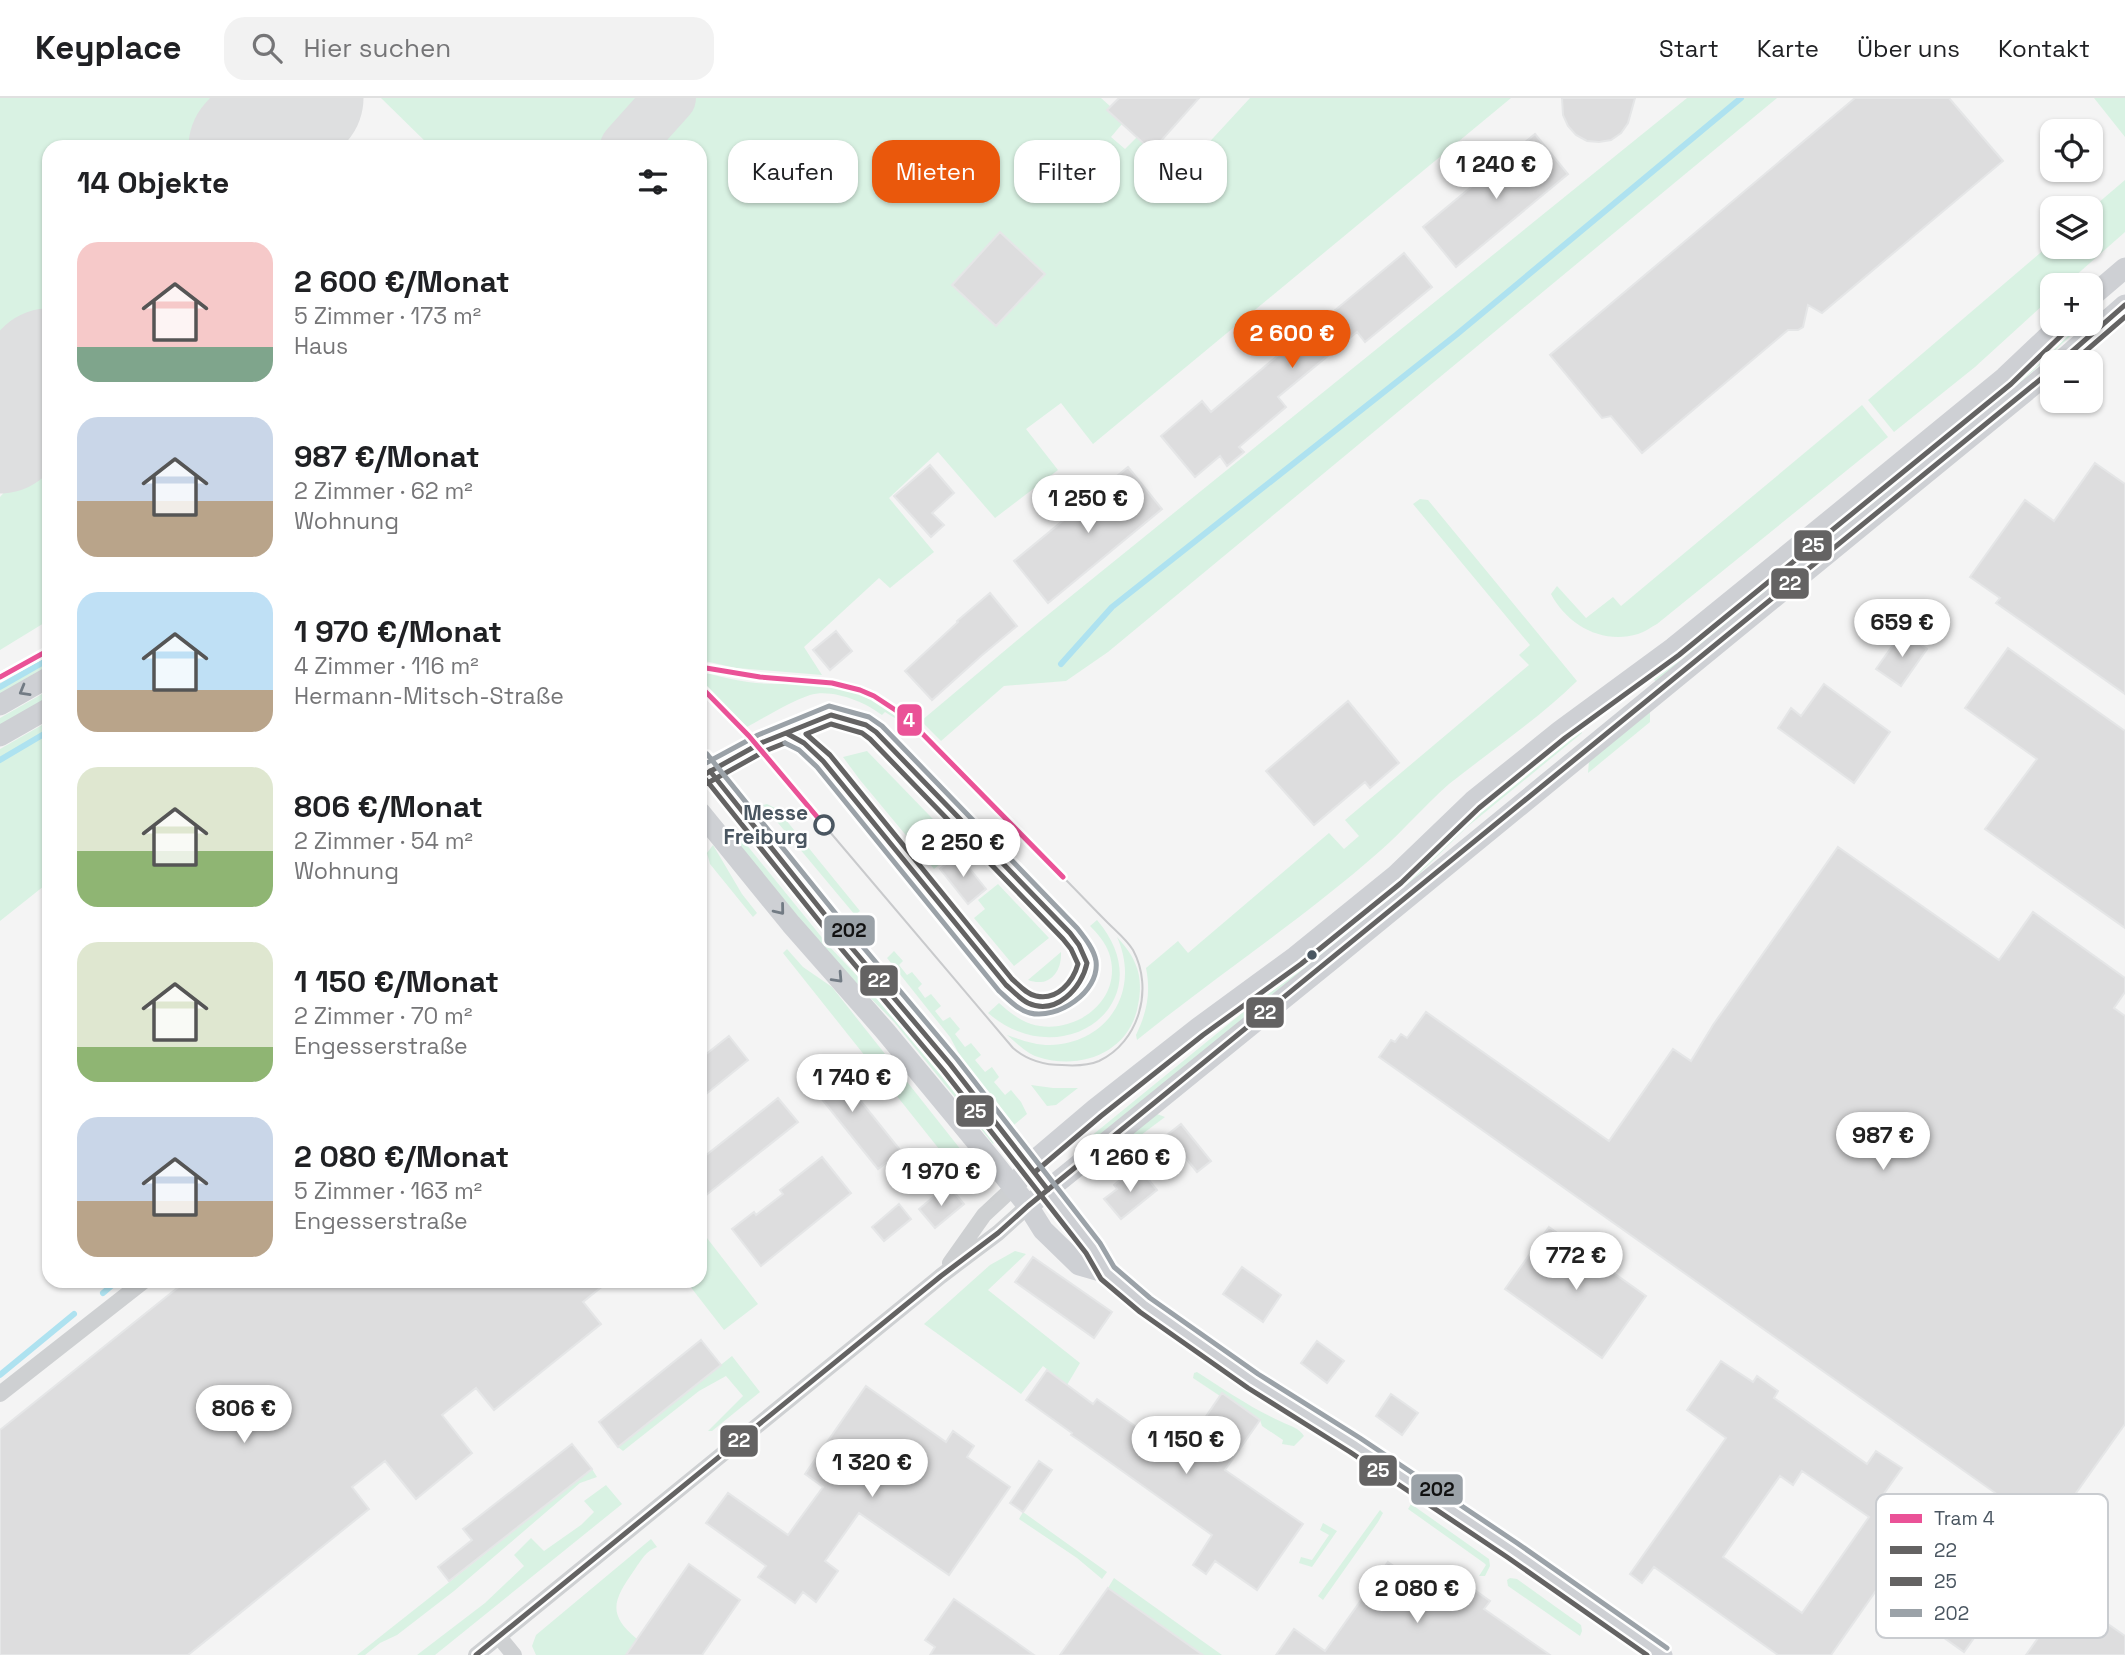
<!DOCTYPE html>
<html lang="de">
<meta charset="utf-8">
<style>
:root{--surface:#fff;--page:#f2f2f2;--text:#202124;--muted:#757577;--line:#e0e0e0;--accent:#ea580c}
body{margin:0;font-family:"Space Grotesk",sans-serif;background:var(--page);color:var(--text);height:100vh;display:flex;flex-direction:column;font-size:26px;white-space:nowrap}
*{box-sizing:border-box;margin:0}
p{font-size:23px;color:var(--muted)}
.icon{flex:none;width:38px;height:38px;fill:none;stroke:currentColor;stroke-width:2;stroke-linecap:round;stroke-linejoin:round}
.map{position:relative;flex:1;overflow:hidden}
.drawer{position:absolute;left:42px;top:42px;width:665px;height:1148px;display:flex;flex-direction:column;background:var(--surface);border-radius:21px;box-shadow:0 2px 5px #0004}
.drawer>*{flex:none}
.top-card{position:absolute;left:728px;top:42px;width:665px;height:63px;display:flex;gap:14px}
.tools{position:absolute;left:2040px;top:21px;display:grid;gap:14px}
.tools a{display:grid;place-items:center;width:63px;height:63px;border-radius:14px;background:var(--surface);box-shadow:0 2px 5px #0004;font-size:35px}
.price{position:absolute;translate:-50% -60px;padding:0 16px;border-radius:24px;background:#fff;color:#222;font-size:23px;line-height:46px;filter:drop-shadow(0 2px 4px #0008)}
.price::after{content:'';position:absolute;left:50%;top:42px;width:21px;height:16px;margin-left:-10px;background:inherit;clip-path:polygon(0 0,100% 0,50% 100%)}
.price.on{background:var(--accent);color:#fff}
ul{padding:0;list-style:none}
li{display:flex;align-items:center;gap:21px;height:175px;padding:0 35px}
li span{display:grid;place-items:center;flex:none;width:196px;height:140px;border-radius:21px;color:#555}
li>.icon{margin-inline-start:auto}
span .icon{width:84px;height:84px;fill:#fffc;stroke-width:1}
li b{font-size:30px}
h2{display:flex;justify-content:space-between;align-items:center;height:84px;padding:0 35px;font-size:30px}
.tag{padding:0 24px;border-radius:21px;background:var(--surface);box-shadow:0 2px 5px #0004;font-size:24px;line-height:63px}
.tag.on{background:var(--accent);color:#fff}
header{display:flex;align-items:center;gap:42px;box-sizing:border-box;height:98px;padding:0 35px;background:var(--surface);border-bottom:2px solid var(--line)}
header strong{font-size:33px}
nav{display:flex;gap:38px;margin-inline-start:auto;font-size:24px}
.search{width:490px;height:63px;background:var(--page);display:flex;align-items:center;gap:18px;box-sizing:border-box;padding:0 24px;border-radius:21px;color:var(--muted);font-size:26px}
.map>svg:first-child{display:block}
.green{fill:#d9f2e3}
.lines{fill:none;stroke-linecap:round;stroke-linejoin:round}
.stream{stroke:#aee2f0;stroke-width:6}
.taxiway{stroke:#dedfe0;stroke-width:52}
.runway{stroke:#dedfe0;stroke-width:131}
.building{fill:#ddddde;stroke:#e5e6e7;stroke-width:2;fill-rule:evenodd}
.street{stroke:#ced0d2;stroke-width:16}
.secondary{stroke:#ced0d4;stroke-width:21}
.tram{stroke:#c9cacc;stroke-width:2}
.bus-1-casing{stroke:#fff;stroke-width:10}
.bus-2-casing{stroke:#fff;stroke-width:10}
.bus-3-casing{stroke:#fff;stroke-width:10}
.bus-1{stroke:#646363;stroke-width:5}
.bus-2{stroke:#646363;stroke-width:5}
.bus-3{stroke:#9ba2a8;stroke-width:5}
.tram-1-casing{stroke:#fff;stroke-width:10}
.tram-1{stroke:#ea5297;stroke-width:5}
.oneway{stroke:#727b84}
.stop-dot{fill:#fff;stroke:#4a5661;stroke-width:3.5}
.bus-dot{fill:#4a5661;stroke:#fff;stroke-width:2.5}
.labels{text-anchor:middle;stroke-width:5;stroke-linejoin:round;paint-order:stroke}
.stop-label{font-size:21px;font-weight:bold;fill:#4a5661;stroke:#fff;text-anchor:end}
.key{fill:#fff;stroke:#c9ccd0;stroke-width:2}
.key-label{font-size:19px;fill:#4a5661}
.line-badge{stroke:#fff;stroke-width:2.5}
.badge-label{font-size:19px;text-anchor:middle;font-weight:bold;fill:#fff}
.pale-badge-label{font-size:19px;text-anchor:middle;font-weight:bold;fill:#111}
</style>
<header>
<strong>Keyplace</strong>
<div class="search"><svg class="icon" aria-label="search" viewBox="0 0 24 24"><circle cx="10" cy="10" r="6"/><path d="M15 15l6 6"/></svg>Hier suchen</div>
<nav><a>Start</a><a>Karte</a><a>Über uns</a><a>Kontakt</a></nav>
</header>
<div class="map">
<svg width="2125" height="1557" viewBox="0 0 2125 1557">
<rect width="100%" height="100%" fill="#f4f4f4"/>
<!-- green -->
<path class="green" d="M0,0h239l-44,49h-146v161l-49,54z
M381,0h273l-44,49h-179z
M684,0h417l10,9 11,17 -11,13 14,12 12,-12 42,38 71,-77h261l-418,346 -32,-41 -35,26 32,41 -63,48 -57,-66 -49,46 45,54 -44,36 -11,-10 -75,69 18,28 -86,-7 -36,-8v-513h-60z
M1687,0h90l-669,554 -42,29 -62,5 -63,55 -20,-20 118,-99z
M2094,0h31v39z
M2125,82v52l-60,53h-12v11l-78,71 -81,65 -26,-32 185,-158v5h38v-38z
M2076,226h7l-68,64 -359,294 -5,-6 105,-82 255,-209z
M1862,307l26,32 -231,187c-6,3 -12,8 -19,10 -35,11 -71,-9 -87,-40l6,-8 29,32 27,-21 8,9z
M49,344v178l-49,30v-153z
M1420,401l8,1 149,181c-39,38 -85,69 -128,103 -24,21 -45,46 -69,67 -77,68 -163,124 -243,189l-1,-5c11,-23 15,-42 10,-67l32,-27 10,12 141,-120 15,16 15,-13 -14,-16 184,-155 -10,-10 11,-10 -117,-141z
M49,558v9l-49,29v-10z
M700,574c16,3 32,8 48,10 25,4 51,0 76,4 34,4 67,18 90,44l-29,-18 -3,3c-16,-13 -51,-27 -72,-20 -18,6 -45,22 -63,32l-47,-48z
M49,592v8l-49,28v-8z
M1650,614v10l-62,51 1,-12z
M49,623v161l-49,39v-172z
M1579,630l3,5 -115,94 -54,53 -330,270 -4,-4 277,-226 106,-97z
M867,653l93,96 -26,22 -74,-89 -17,-23z
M767,706l10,5 83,102 -5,4 -92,-110z
M733,730l95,117 70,74 98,121 -3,4 -99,-122 -57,-58 -109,-132z
M713,747l29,49 15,19 -4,4 -43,-53 -3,-11z
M998,786l51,54 -35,28 -40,-48 11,-9 -7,-9z
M1097,822c69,81 -34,158 -109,93l11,-10c10,9 20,17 32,21 43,13 94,-24 78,-71 -4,-11 -11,-19 -19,-27z
M1117,839c7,8 14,16 18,26 6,13 6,28 3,42 -8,47 -57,66 -100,52 -12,-4 -21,-14 -31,-22 14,5 28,10 43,10 59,-2 91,-55 67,-108z
M787,851l16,18 29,20 137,173 2,2 -9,7 -3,-1 -12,-9 -164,-206z
M894,853l9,10 -4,4 8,10 5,-3 10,12 -4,4 7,10 6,-4 10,12 -6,5 8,10 7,-4 10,12 -5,5 10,13 6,-4 10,12 -6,5 10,12 7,-5 7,10 -5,5 11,13 6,-5 10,12 6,12 -13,11 -11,-10 -35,-44 -18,-34 -63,-79z
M1061,854c1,20 -12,36 -33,28z
M1031,987l22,3h25l-22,17 -9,1z
M1157,1016l8,3 -60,45 -4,-2z
M700,1131l58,75 -34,26 -38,-49h14z
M1015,1153l11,3 -38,36 92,73 -13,22 -24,-19 -22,28 -97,-70 66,-59z
M732,1258l28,36 -48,39h-4l35,-35 -17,-20 -27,15 -76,60 -5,-4z
M1197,1274c28,18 54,36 85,50 8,4 17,6 22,14l-10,10 -12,-2 1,-4 -21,-14 -2,-6 -37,-27 -3,3 -27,-18 1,-5z
M592,1371l5,8 -17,6 -126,108 -57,44 -17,8 -15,12h-8z
M606,1387l16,19 -187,151h-18l68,-52 39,-37 -10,-11 17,-17 13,13 37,-26 13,-13 -10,-11z
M1411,1406l78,55 1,7 -5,10h-6l7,-11 -2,-2 -76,-54z
M1380,1412l3,3 -5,9 -55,78 -5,-4z
M1023,1414l84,60 -5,7 -25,-21 -58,-39z
M1323,1425l14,8 -25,36 -13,-4 2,-6 11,3 17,-25 -9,-5z
M651,1441l6,8c-11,4 -15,12 -22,22 -20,29 -30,44 2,70l-11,16h-90l-4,-9 4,-11z
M1114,1480l108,77h-19l-95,-67z
M1510,1480l7,1 64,46 1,6 -2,5 -72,-50 -1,-6z"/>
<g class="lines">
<!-- stream -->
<path class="stream" d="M1061,566l51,-57 344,-272 285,-237
M0,589l49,-28
M0,662l49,-29
M103,1195l14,-12
M0,1277l74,-61"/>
<!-- taxiway -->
<path class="taxiway" d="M626,49l44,-49"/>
<!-- runway -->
<path class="runway" d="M254,49l44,-49
M0,330l49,-54"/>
</g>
<!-- building -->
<path class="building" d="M1119,0h80l-47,53 -45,-41z
M1562,0h73l-7,25 -7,10 -10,7 -12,2 -12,-1 -11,-6 -8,-9 -5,-11z
M1855,0h94l54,63 -181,152 -14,-8 -5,22 -5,3h-10l-146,123 -31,-37 -9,2 -52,-63z
M1535,36l33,40 -112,93 -33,-40z
M1000,134l45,42 -49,52 -44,-41z
M1404,155l28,34 -67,55 -8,-10 -79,65 8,10 -47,40 5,5 -17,14 -7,-10 -25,21 -34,-41 41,-35 9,11 104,-88 1,2z
M2095,365l30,21v210l-129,-91 4,-5 -30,-21 55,-77 29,21z
M930,367l24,28 -22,20 12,12 -13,12 -37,-41z
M1128,369l34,42 -114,94 -34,-42z
M990,495l27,33 -36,30 -49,44 -27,-29 53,-49 -1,-1z
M836,533l16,20 -22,19 -17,-20z
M1903,533l24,18 -26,37 -25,-17z
M2008,550l117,83v197l-140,-99 52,-70 -72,-51z
M1824,586l66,48 -36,51 -76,-55 13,-20 10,8z
M1348,603l51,62 -29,25 -5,-6 -51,43 -48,-54z
M1838,749l161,113 34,-48 92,66v14l-11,16 11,8v408l-76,107 -670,-474 12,-17 4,2 6,-8 6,4 19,-26 183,129 64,-92 18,12 22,-36z
M958,756l28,35 -18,15 -28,-35z
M729,938l19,24 -48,39v-40z
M827,961l74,92 -23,18 -74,-92z
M778,1000l20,24 -98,78v-40z
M1181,1026l30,37 -14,11 -30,-37z
M822,1059l29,36 -90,73 -29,-37 22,-17 2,3 27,-21 -3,-4z
M1140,1071l17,21 -36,29 -17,-20 13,-10 -3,-4 11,-9 3,4z
M954,1094l10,12 -29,24 -16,-19 19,-16 5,7z
M899,1106l12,15 -27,22 -12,-14z
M1549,1129l97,69 -44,62 -97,-69z
M1033,1159l79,55 -18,26 -79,-56z
M1242,1169l39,28 -18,27 -40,-28z
M186,1183h423l-26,21 18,22 -107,86 -18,-22 -34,27 30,38 -56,46 -31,-38 -33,26 17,22 -181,146h-188v-225z
M701,1242l20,25 -103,82 -19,-25z
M1317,1243l27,20 -17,22 -26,-20z
M1721,1263l32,21 4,-6 21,15 -4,7 93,66 9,-13 26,17 -19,27 56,39 14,-20 72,52 -61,86 -38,-27 32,-45 -50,-35 -77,110h-53l-124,-88 -12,16 -12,-9 96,-136 -39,-28zM1802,1373l67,46 -67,96 -79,-56 57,-81 13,9z
M1047,1272l46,34 4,-5 69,49 7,-9 12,8 37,-54 38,27 -35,50 78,54 -46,66 -42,-29 -9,13 -13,-9 19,-30 -132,-94 -9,-6 1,-2 -46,-33z
M866,1288l80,56 7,-11 21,15 -7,11 43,30 -61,88 -90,-62 -34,48 13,10 -22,31 -13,-10 -8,11 -37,-26 8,-11 -60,-43 22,-30 60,42 35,-48 -18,-13z
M1391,1296l27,19 -16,22 -26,-19z
M572,1346l20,25 -143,112 -11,-14 34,-27 -9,-11z
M1039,1363l13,9 -29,42 -13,-9z
M1388,1464l59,42 16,-22 27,19 -6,8 66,46h-274l18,-26 31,22z
M689,1466l51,36 -38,55h-76z
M1108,1490l95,67h-143z
M2068,1498l57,40v19h-99z
M954,1501l45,31 35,25h-104l5,-8 -10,-7z"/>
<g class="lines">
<!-- street -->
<path class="street" d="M950,1165l34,-48 30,-28
M0,1296l144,-113
M499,1539l15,18
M476,1557l465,-379 57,-43 30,-27"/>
<!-- secondary -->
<path class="secondary" d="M2091,199l34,-29
M2060,264l65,-57
M0,607l49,-28
M0,638l49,-28
M700,661l146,182 104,123 143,184 14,25 38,32 108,76 102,64 157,105 150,105
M700,714l91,112 94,107 109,132 34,43 15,24 36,35 28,8
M1014,1089l15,-22 66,-56 103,-81 97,-71 100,-81 78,-75 87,-70 113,-83 139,-113 193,-158 56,-53
M1028,1108l308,-250 717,-587"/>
<!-- tram -->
<path class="tram" d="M824,727l189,223c14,12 30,17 49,17 13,1 25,1 37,-4 40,-19 55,-72 34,-111 -6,-10 -17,-19 -25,-27 -16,-16 -30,-31 -45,-46"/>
<defs>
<path id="bus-1" d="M2060,264l65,-57
M710,673l136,170 104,123 98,126
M700,679l61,-34 70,-28 35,10 10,7 194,201 9,12 8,18c-5,25 -31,53 -59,40 -8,-4 -15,-12 -22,-18l-183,-224 -19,-18 -18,-10
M476,1557l465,-379 57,-43 30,-27 1025,-837"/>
<path id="bus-2" d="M2073,264l52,-45
M831,626l31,9 8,6 193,200 8,10 7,15c-5,18 -21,37 -42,32 -10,-2 -17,-11 -24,-17l-182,-224 -24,-21z
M703,678l136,170 104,124 143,183 15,26 39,33 108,76 102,64 157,105 140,98
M704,687l61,-34 20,-8
M1035,1074l66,-56 102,-81 98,-71 100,-81 78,-75 86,-70 114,-83 332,-271 56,-54"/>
<path id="bus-3" d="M707,656l146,181 104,124 143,184 14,24 36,31 108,76 102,64 157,105 150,105
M706,665l52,-28 71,-29 40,11 13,9 195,202c7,9 17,21 19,33 4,31 -39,59 -66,52 -12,-3 -22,-14 -31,-22l-182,-224 -18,-17 -14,-7"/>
</defs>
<!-- bus-1 casing -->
<use href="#bus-1" class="bus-1-casing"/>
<!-- bus-2 casing -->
<use href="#bus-2" class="bus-2-casing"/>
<!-- bus-3 casing -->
<use href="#bus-3" class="bus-3-casing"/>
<!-- bus-1 -->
<use href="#bus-1" class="bus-1"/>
<!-- bus-2 -->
<use href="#bus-2" class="bus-2"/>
<!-- bus-3 -->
<use href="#bus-3" class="bus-3"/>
<defs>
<path id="tram-1" d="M700,569l60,10 72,6 28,7 14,6 32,21 157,160
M0,579l49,-27
M700,588l49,50 75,89"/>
</defs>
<!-- tram-1 casing -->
<use href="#tram-1" class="tram-1-casing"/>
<!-- tram-1 -->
<use href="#tram-1" class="tram-1"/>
</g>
<!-- one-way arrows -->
<defs><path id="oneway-chevron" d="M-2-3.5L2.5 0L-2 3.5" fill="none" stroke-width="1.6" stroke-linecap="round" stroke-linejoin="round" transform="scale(1.75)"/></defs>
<g class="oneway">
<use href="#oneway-chevron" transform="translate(24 593) rotate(150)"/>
<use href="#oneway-chevron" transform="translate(780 812) rotate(51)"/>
<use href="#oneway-chevron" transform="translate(838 880) rotate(47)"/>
</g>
<!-- markers -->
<circle class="stop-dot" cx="824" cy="727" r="9"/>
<circle class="bus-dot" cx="1312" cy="857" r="6"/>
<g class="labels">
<!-- stop labels -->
<g class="stop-label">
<text x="808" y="722">Messe<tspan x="808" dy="24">Freiburg</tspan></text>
</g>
</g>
<!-- legend -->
<rect x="1876" y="1396" width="232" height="144" rx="10" class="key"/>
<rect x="1890" y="1416" width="32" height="9" fill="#ea5297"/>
<rect x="1890" y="1448" width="32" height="8" fill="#646363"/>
<rect x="1890" y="1479" width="32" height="9" fill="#646363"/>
<rect x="1890" y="1511" width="32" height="8" fill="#9ba2a8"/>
<g class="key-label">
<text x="1934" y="1427">Tram 4</text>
<text x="1934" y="1459">22</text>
<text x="1934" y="1490">25</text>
<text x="1934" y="1522">202</text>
</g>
<g class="line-badge">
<rect x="1793" y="431" width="40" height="33" rx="7" fill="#646363"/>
<rect x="1770" y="469" width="40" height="33" rx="7" fill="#646363"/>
<rect x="896" y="605" width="27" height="34" rx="7" fill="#ea5297"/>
<rect x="823" y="816" width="53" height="33" rx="7" fill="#9ba2a8"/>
<rect x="859" y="866" width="40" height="33" rx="7" fill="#646363"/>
<rect x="1245" y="898" width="40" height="33" rx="7" fill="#646363"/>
<rect x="955" y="996" width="40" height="34" rx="7" fill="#646363"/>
<rect x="719" y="1326" width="40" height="34" rx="7" fill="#646363"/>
<rect x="1358" y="1356" width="40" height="33" rx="7" fill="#646363"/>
<rect x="1410" y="1375" width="54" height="33" rx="7" fill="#9ba2a8"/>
</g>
<g class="badge-label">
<text x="1813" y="454">25</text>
<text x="1790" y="492">22</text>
<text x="909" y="629">4</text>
<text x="879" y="889">22</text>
<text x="1265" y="921">22</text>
<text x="975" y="1020">25</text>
<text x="739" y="1349">22</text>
<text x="1378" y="1379">25</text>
</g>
<g class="pale-badge-label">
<text x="849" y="839">202</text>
<text x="1437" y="1398">202</text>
</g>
</svg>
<div class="tools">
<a><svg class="icon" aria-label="locate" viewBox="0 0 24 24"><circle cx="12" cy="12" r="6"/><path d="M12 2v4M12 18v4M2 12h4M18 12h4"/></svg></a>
<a><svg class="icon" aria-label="layers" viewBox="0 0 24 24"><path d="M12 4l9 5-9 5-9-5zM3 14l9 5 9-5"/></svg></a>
<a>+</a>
<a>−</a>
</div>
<b class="price" style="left:1496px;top:103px">1 240 €</b>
<b class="price on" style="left:1292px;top:272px">2 600 €</b>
<b class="price" style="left:1088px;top:437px">1 250 €</b>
<b class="price" style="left:1902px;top:561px">659 €</b>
<b class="price" style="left:963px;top:781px">2 250 €</b>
<b class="price" style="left:852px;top:1016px">1 740 €</b>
<b class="price" style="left:1883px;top:1074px">987 €</b>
<b class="price" style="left:1130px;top:1096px">1 260 €</b>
<b class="price" style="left:941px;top:1110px">1 970 €</b>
<b class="price" style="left:1576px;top:1194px">772 €</b>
<b class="price" style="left:244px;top:1347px">806 €</b>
<b class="price" style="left:1186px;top:1378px">1 150 €</b>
<b class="price" style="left:872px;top:1401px">1 320 €</b>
<b class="price" style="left:1417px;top:1527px">2 080 €</b>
<div class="top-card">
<a class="tag">Kaufen</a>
<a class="tag on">Mieten</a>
<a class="tag">Filter</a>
<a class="tag">Neu</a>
</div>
<section class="drawer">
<h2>14 Objekte<svg class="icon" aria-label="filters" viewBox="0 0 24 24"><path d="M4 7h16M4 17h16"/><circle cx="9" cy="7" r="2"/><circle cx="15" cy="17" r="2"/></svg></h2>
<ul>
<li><span style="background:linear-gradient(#f6c9c9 75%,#7fa58c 0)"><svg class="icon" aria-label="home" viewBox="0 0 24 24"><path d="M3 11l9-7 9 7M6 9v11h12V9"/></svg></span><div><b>2 600 €/Monat</b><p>5 Zimmer · 173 m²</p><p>Haus</p></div></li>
<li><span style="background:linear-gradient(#c9d6e8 60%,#b9a48a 0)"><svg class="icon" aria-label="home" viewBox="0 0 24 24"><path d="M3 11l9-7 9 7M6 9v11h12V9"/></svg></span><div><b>987 €/Monat</b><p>2 Zimmer · 62 m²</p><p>Wohnung</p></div></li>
<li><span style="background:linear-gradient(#bfe0f5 70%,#b9a48a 0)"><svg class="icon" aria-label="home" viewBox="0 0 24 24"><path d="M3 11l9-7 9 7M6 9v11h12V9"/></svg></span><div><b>1 970 €/Monat</b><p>4 Zimmer · 116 m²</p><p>Hermann-Mitsch-Straße</p></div></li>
<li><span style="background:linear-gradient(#dfe7d0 60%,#8fb573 0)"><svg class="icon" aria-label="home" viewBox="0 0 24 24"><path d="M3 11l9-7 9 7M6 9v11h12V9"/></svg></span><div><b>806 €/Monat</b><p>2 Zimmer · 54 m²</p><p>Wohnung</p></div></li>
<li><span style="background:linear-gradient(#dfe7d0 75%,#8fb573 0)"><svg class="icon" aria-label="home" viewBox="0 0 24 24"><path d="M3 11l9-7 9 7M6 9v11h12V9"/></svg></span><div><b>1 150 €/Monat</b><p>2 Zimmer · 70 m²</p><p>Engesserstraße</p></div></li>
<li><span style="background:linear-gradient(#c9d6e8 60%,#b9a48a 0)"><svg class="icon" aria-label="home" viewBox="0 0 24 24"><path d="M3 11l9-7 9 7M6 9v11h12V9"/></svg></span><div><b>2 080 €/Monat</b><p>5 Zimmer · 163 m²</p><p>Engesserstraße</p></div></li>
</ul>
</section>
</div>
